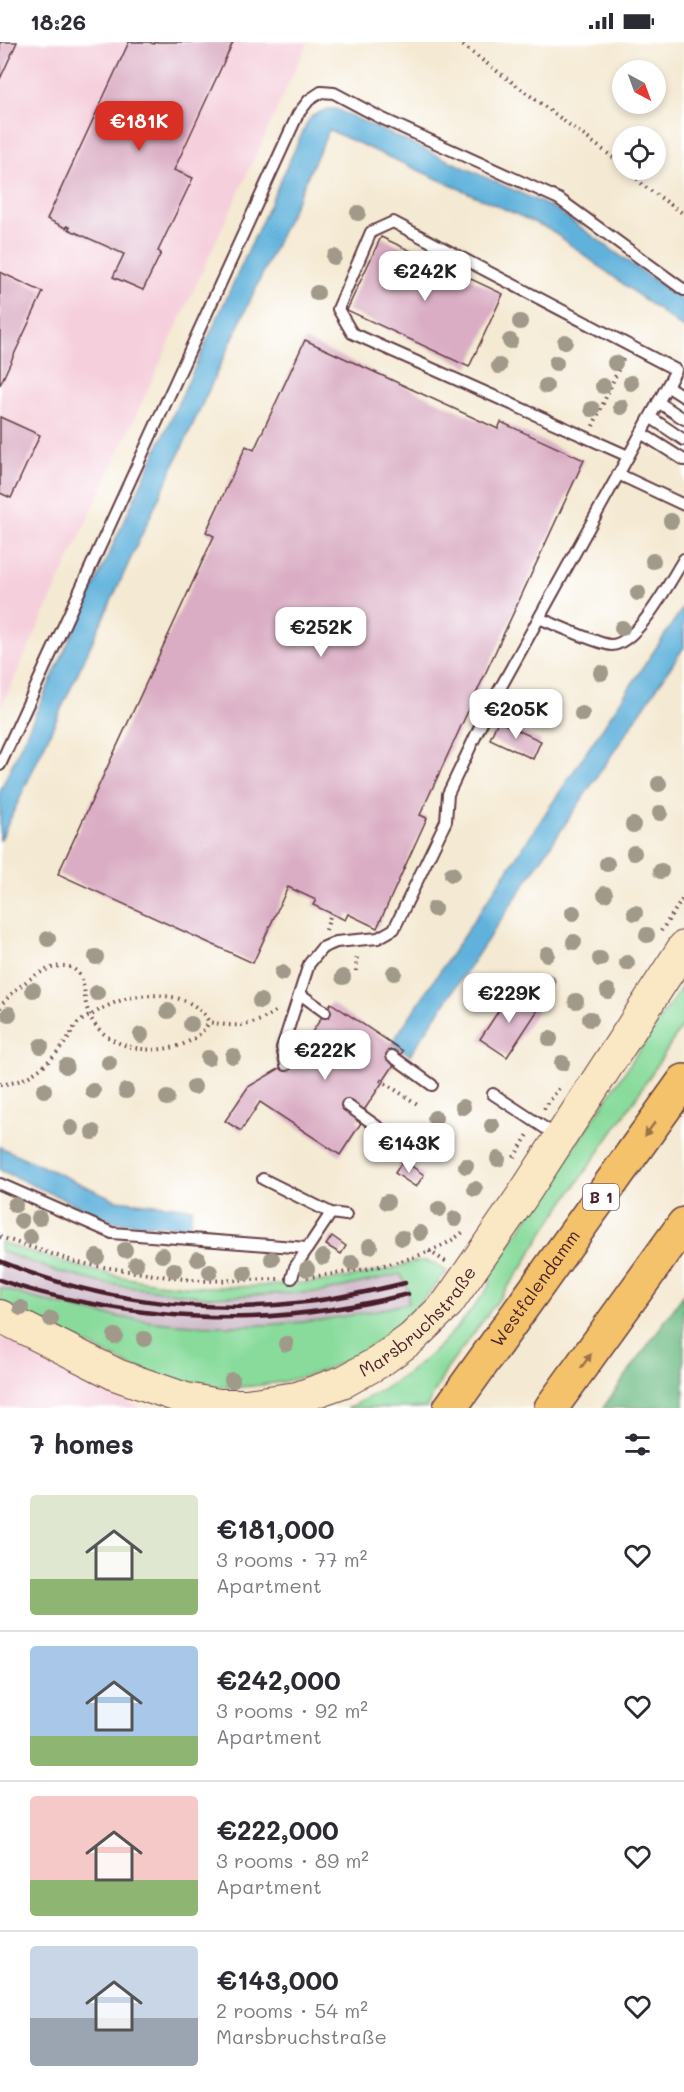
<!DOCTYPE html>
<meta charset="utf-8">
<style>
:root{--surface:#fff;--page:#f2f2f3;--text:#2b2b33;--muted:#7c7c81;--line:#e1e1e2;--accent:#d93025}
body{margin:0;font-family:Mali,sans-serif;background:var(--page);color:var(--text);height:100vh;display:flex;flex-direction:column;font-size:22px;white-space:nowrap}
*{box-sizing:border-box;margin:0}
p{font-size:20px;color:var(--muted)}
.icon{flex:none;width:33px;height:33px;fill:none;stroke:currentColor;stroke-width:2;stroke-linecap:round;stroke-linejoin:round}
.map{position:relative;height:1366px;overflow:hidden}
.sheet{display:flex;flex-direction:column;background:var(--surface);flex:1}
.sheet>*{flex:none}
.needle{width:39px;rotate:139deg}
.fabs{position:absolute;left:612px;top:18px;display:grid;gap:12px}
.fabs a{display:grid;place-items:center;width:54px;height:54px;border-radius:50%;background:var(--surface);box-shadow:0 3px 9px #0003;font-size:30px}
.price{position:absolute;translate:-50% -51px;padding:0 14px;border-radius:12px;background:#fff;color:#222;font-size:20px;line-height:39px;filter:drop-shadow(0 2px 3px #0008)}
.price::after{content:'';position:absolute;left:50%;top:36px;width:18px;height:14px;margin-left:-9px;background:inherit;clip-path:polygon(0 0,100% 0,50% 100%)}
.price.current{background:var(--accent);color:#fff}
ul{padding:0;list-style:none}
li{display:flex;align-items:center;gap:18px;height:150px;padding:0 30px}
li+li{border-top:2px solid var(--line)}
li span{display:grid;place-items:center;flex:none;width:168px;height:120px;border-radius:6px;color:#555}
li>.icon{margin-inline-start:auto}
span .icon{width:72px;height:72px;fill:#fffc;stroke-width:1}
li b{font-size:26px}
h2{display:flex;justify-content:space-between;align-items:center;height:72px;padding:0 30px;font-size:26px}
.status{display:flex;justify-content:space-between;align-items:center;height:42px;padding:0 30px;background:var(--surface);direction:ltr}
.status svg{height:16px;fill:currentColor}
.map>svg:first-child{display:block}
.built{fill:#f5cfdb}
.industrial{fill:#d1bdcc}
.green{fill:#89db9c;stroke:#6a7d64;stroke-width:1.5}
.forest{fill:#6ebb84;stroke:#5c6d58;stroke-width:1.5}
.water{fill:#61b2dc;stroke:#566884;stroke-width:1.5}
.building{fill:#daadc4}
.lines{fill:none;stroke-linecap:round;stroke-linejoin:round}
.lane-casing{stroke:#643d44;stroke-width:14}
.secondary-casing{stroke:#643d44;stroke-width:34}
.highway-casing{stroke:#643d44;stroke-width:36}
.path{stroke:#643d44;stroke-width:4;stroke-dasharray:1.5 4.5;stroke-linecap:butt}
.lane{stroke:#fff;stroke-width:10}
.secondary{stroke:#fae7c3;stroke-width:32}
.highway{stroke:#f3c26a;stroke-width:33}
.rail{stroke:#4a1f2b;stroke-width:4.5}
.tree{fill:#a19989}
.oneway{fill:#9e704a}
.labels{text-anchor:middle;stroke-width:4.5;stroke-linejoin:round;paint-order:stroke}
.shield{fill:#fff;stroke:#80626b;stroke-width:1.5}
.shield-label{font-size:16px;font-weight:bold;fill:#4a1f2b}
.street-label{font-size:18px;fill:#4a1f2b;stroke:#fff}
</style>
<div class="status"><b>18:26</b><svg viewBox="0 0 49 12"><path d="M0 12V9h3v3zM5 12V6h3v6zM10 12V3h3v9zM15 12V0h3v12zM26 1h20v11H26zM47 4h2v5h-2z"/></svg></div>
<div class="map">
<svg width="684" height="1366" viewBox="0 0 684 1366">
<rect width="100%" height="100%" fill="#fff"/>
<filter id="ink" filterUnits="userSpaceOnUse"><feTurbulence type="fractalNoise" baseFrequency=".0167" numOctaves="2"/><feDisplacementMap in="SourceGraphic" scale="12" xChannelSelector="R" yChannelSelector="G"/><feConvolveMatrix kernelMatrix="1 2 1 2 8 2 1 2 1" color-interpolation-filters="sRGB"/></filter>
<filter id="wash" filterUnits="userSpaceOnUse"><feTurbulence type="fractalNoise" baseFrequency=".008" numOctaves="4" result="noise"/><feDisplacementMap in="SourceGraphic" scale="24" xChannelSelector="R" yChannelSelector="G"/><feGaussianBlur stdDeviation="1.35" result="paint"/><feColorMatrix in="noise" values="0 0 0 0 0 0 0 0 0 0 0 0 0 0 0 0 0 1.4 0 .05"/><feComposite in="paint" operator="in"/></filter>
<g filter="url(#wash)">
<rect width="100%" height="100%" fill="#f4e9d2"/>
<!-- built -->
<path class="built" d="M0,0h308l-308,668z
M0,1294l112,58 30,14h-142z"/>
<!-- industrial -->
<path class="industrial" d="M0,1209l52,19 54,14 102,13 114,-5 78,-18 8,15v14l-78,17 -67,6 -48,1 -89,-8 -91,-20 -35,-11z"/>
<!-- green -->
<path class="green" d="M684,941v40l-54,84 -88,127 -20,34 -75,101 -21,39h-79c65,-30 102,-65 143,-123l-1,-9z
M0,1200c60,20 122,40 187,44 42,3 85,-1 128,-4 25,-2 51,-8 77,-13 11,-3 24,-10 35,-8 8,2 14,7 20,11 -18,21 -35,42 -57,60 -62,51 -155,68 -233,45 -17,-5 -34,-15 -50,-23 -35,-17 -71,-33 -107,-50v-16c138,45 268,50 408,15v-14l-8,-15 -78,18 -114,5 -102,-13 -54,-14 -52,-19z"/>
<!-- forest -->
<path class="forest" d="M684,1252v114h-81z"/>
<!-- water -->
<path class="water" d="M327,67h9l219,100 129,93v27l-135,-100 -220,-99 -329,711v-50l307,-668 5,-7z
M684,564v41l-274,408 -18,-12z
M0,1105l116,53 76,8 -2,19 -76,-5 -114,-52z"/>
<g id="blocks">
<!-- building -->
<path class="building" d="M0,0h17l-17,37z
M129,0h20l5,2 1,-2h78l-59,128 19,8 -35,73 3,2 -18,37 -30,-13 11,-23 -56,-25 2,-2 -3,-1 -1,2 -19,-9z
M381,195l122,57 -34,73 -122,-57z
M0,230l43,20 -43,93z
M305,298l193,89 3,-7 83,38 -164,355 7,3 -50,110 -29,-14 -3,6 -32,-15 3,-5 -28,-13 -35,76 -195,-89 156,-338 -8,-4 40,-86 8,4z
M0,375l40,18 -29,63 -11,-5z
M498,679l43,20 -8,18 -43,-20z
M511,950l27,18 -31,47 -27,-18z
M331,961l72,48 -46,70 4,2 -21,32 -80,-53 -19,29 -16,-10 23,-34 46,-27z
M403,1118l21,15 -8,12 -21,-14z
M332,1194l14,10 -5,8 -15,-9z"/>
</g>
</g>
<g filter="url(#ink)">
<use href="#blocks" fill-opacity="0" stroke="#643d44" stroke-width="1.5"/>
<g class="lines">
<defs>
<path id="lane" d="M667,344l17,11
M658,360l26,17
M650,375l34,23
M641,391l43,27
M618,432l66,31
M539,576c12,5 64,28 73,27 26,-2 58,-64 72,-86
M0,723l298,-651 11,-14 12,-8 13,1 47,25 178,81 125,91
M300,952l25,18
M392,1014l40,29
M286,1023l-4,-17 27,-84 13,-16 14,-6 42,-4 16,-9 52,-108 2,-27 39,-82 189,-342 -283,-148 -22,10 -33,77 14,24 276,123
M493,1052l64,42
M347,1063l49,35
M263,1137l68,34
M0,1142l112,49 195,15
M292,1236l3,-11 36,-54 15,2"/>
<g id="secondary">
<path id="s1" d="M0,1274l117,59 69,24 33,6h27l51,-7 48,-17 34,-19 33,-24 36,-35 75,-108 161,-248"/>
</g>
<g id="highway">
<path id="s2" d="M450,1366l234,-327"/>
<path d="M551,1366l133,-184"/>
</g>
</defs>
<!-- lane casing -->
<use href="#lane" class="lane-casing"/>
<!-- secondary casing -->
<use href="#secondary" class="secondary-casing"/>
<!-- highway casing -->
<use href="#highway" class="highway-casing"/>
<!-- path -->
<path class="path" d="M458,0l164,122
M629,128l15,16 40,28
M593,384l30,-67
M326,888l5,-17
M661,889l23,-34
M356,929l1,-17
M0,966c10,-18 60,-58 78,-35 9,11 5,23 9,35 10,35 50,46 82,40 16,-2 33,-12 40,-26
M380,1038l39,25
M0,1042c29,0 51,-23 67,-44 4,-5 6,-12 10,-16 4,-4 11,-7 16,-10 26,-16 48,-22 79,-17 15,3 30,11 37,25 28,6 45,5 68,-12
M544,1067l15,-21
M514,1115l15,-24
M0,1195l79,26 81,13 41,5 78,-2
M429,1209l17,11
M307,1235c43,-4 126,-16 158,-47"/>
<!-- lane -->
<use href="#lane" class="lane"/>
<!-- secondary -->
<use href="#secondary" class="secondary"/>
<!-- highway -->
<use href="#highway" class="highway"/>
<!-- rail -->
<path class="rail" d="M0,1219c94,40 205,54 306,41 33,-4 66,-11 99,-19
M0,1238c30,11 61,18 93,24 111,21 205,17 315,-10"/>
</g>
<!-- trees -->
<g class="tree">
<circle cx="358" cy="171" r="8"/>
<circle cx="334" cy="215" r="8"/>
<circle cx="317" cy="251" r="8"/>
<circle cx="520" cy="280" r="8"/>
<circle cx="510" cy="299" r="8"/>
<circle cx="565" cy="300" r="8"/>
<circle cx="556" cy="321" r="8"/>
<circle cx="615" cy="321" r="8"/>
<circle cx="499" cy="324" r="8"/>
<circle cx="631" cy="341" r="8"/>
<circle cx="546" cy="344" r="8"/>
<circle cx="603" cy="344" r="8"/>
<circle cx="621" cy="365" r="8"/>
<circle cx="592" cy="367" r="8"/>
<circle cx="671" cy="479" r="8"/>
<circle cx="653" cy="519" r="8"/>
<circle cx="638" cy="551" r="8"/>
<circle cx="622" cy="586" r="8"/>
<circle cx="601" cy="631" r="8"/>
<circle cx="582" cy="672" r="8"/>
<circle cx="659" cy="742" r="8"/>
<circle cx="660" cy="771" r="8"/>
<circle cx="633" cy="783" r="8"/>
<circle cx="634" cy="811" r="8"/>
<circle cx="607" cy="822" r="8"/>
<circle cx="661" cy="829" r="8"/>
<circle cx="452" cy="832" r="8"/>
<circle cx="605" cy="852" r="8"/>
<circle cx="434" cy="867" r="8"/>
<circle cx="573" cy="871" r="8"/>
<circle cx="635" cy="871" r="8"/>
<circle cx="647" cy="893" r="8"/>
<circle cx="48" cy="897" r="8"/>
<circle cx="574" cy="900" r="8"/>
<circle cx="547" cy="912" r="8"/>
<circle cx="96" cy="915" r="8"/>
<circle cx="600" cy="917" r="8"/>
<circle cx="627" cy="921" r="8"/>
<circle cx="282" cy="931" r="8"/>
<circle cx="394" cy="931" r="8"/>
<circle cx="343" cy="935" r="8"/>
<circle cx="548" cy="940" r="8"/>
<circle cx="33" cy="948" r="8"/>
<circle cx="608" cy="949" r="8"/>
<circle cx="97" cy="951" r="8"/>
<circle cx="521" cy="951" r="8"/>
<circle cx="260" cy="959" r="8"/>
<circle cx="576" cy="959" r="8"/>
<circle cx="168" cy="969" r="8"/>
<circle cx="9" cy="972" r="8"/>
<circle cx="590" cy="977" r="8"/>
<circle cx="191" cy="982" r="8"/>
<circle cx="141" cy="993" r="8"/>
<circle cx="550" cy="997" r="8"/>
<circle cx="41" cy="1004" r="8"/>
<circle cx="233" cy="1014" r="8"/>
<circle cx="208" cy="1016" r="8"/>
<circle cx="109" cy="1021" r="8"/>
<circle cx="562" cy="1021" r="8"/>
<circle cx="66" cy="1024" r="8"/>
<circle cx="194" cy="1045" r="8"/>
<circle cx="44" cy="1048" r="8"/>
<circle cx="93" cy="1049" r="8"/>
<circle cx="126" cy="1049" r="8"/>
<circle cx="167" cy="1056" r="8"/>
<circle cx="463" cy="1065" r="8"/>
<circle cx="435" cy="1076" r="8"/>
<circle cx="492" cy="1084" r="8"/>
<circle cx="71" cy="1086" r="8"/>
<circle cx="93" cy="1090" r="8"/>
<circle cx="437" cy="1104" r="8"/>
<circle cx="498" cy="1117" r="8"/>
<circle cx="466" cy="1124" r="8"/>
<circle cx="475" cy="1147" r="8"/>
<circle cx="387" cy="1160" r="8"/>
<circle cx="15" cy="1163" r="8"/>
<circle cx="439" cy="1167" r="8"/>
<circle cx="39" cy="1176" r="8"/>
<circle cx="455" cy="1177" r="8"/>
<circle cx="21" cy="1179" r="8"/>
<circle cx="420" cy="1191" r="8"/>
<circle cx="30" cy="1195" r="8"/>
<circle cx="402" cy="1196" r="8"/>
<circle cx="370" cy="1204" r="8"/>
<circle cx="125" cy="1208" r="8"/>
<circle cx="162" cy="1213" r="8"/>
<circle cx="97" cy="1215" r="8"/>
<circle cx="323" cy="1215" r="8"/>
<circle cx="198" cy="1217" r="8"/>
<circle cx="272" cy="1217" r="8"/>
<circle cx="352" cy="1221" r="8"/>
<circle cx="136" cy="1222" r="8"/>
<circle cx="307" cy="1227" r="8"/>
<circle cx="174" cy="1228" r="8"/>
<circle cx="210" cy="1230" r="8"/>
<circle cx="245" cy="1231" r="8"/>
<circle cx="21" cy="1266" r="8"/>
<circle cx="51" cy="1277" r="8"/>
<circle cx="115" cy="1294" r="8"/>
<circle cx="144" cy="1297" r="8"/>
<circle cx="286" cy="1302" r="8"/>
<circle cx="232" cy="1338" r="8"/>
</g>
<!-- one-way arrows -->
<defs><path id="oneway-solid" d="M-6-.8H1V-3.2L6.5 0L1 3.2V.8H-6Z" transform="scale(1.5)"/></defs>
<g class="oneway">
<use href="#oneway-solid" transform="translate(650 1087) rotate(126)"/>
<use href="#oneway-solid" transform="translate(586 1319) rotate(-54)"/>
</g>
</g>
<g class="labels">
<!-- shield labels -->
<rect class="shield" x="583" y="1142" width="36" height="26" rx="4.5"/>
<g class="shield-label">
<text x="601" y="1161">B 1</text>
</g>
<!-- street labels -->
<g class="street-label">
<text dy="6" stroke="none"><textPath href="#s2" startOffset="147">Westfalendamm</textPath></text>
<text dy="6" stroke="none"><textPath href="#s1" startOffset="462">Marsbruchstraße</textPath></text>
</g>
</g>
</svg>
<div class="fabs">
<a><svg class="needle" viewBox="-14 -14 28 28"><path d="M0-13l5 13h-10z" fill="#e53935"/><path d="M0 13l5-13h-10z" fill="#7c7c81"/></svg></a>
<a><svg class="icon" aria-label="locate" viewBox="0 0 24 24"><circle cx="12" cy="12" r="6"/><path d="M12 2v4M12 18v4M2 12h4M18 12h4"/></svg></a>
</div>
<b class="price current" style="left:139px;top:110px">€181K</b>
<b class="price" style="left:425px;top:260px">€242K</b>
<b class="price" style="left:321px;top:616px">€252K</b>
<b class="price" style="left:516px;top:698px">€205K</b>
<b class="price" style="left:509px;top:982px">€229K</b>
<b class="price" style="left:325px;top:1039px">€222K</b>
<b class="price" style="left:409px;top:1132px">€143K</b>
</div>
<section class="sheet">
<h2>7 homes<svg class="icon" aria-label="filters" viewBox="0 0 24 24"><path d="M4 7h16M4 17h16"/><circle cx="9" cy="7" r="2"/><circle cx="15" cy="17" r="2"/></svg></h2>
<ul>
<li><span style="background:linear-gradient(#dfe7d0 70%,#8fb573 0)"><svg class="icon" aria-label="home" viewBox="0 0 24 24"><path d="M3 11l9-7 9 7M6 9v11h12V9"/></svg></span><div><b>€181,000</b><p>3 rooms · 77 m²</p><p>Apartment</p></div><svg class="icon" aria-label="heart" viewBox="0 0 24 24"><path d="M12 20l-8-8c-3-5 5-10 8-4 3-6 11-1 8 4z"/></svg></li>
<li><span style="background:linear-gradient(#a9c7e8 75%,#8fb573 0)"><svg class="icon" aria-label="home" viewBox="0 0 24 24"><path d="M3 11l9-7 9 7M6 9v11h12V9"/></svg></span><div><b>€242,000</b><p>3 rooms · 92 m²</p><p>Apartment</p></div><svg class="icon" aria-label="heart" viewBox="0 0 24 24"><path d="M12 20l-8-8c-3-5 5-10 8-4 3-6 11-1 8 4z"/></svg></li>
<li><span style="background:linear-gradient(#f6c9c9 70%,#8fb573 0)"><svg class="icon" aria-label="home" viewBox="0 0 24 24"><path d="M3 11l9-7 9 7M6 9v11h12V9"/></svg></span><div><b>€222,000</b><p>3 rooms · 89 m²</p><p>Apartment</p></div><svg class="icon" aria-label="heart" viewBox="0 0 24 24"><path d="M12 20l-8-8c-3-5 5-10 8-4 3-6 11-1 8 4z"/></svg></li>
<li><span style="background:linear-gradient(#c9d6e8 60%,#9aa5b1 0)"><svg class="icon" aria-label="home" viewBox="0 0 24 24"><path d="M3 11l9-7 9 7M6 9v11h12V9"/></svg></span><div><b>€143,000</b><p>2 rooms · 54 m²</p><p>Marsbruchstraße</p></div><svg class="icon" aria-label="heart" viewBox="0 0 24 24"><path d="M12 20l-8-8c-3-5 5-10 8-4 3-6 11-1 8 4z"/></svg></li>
</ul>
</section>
